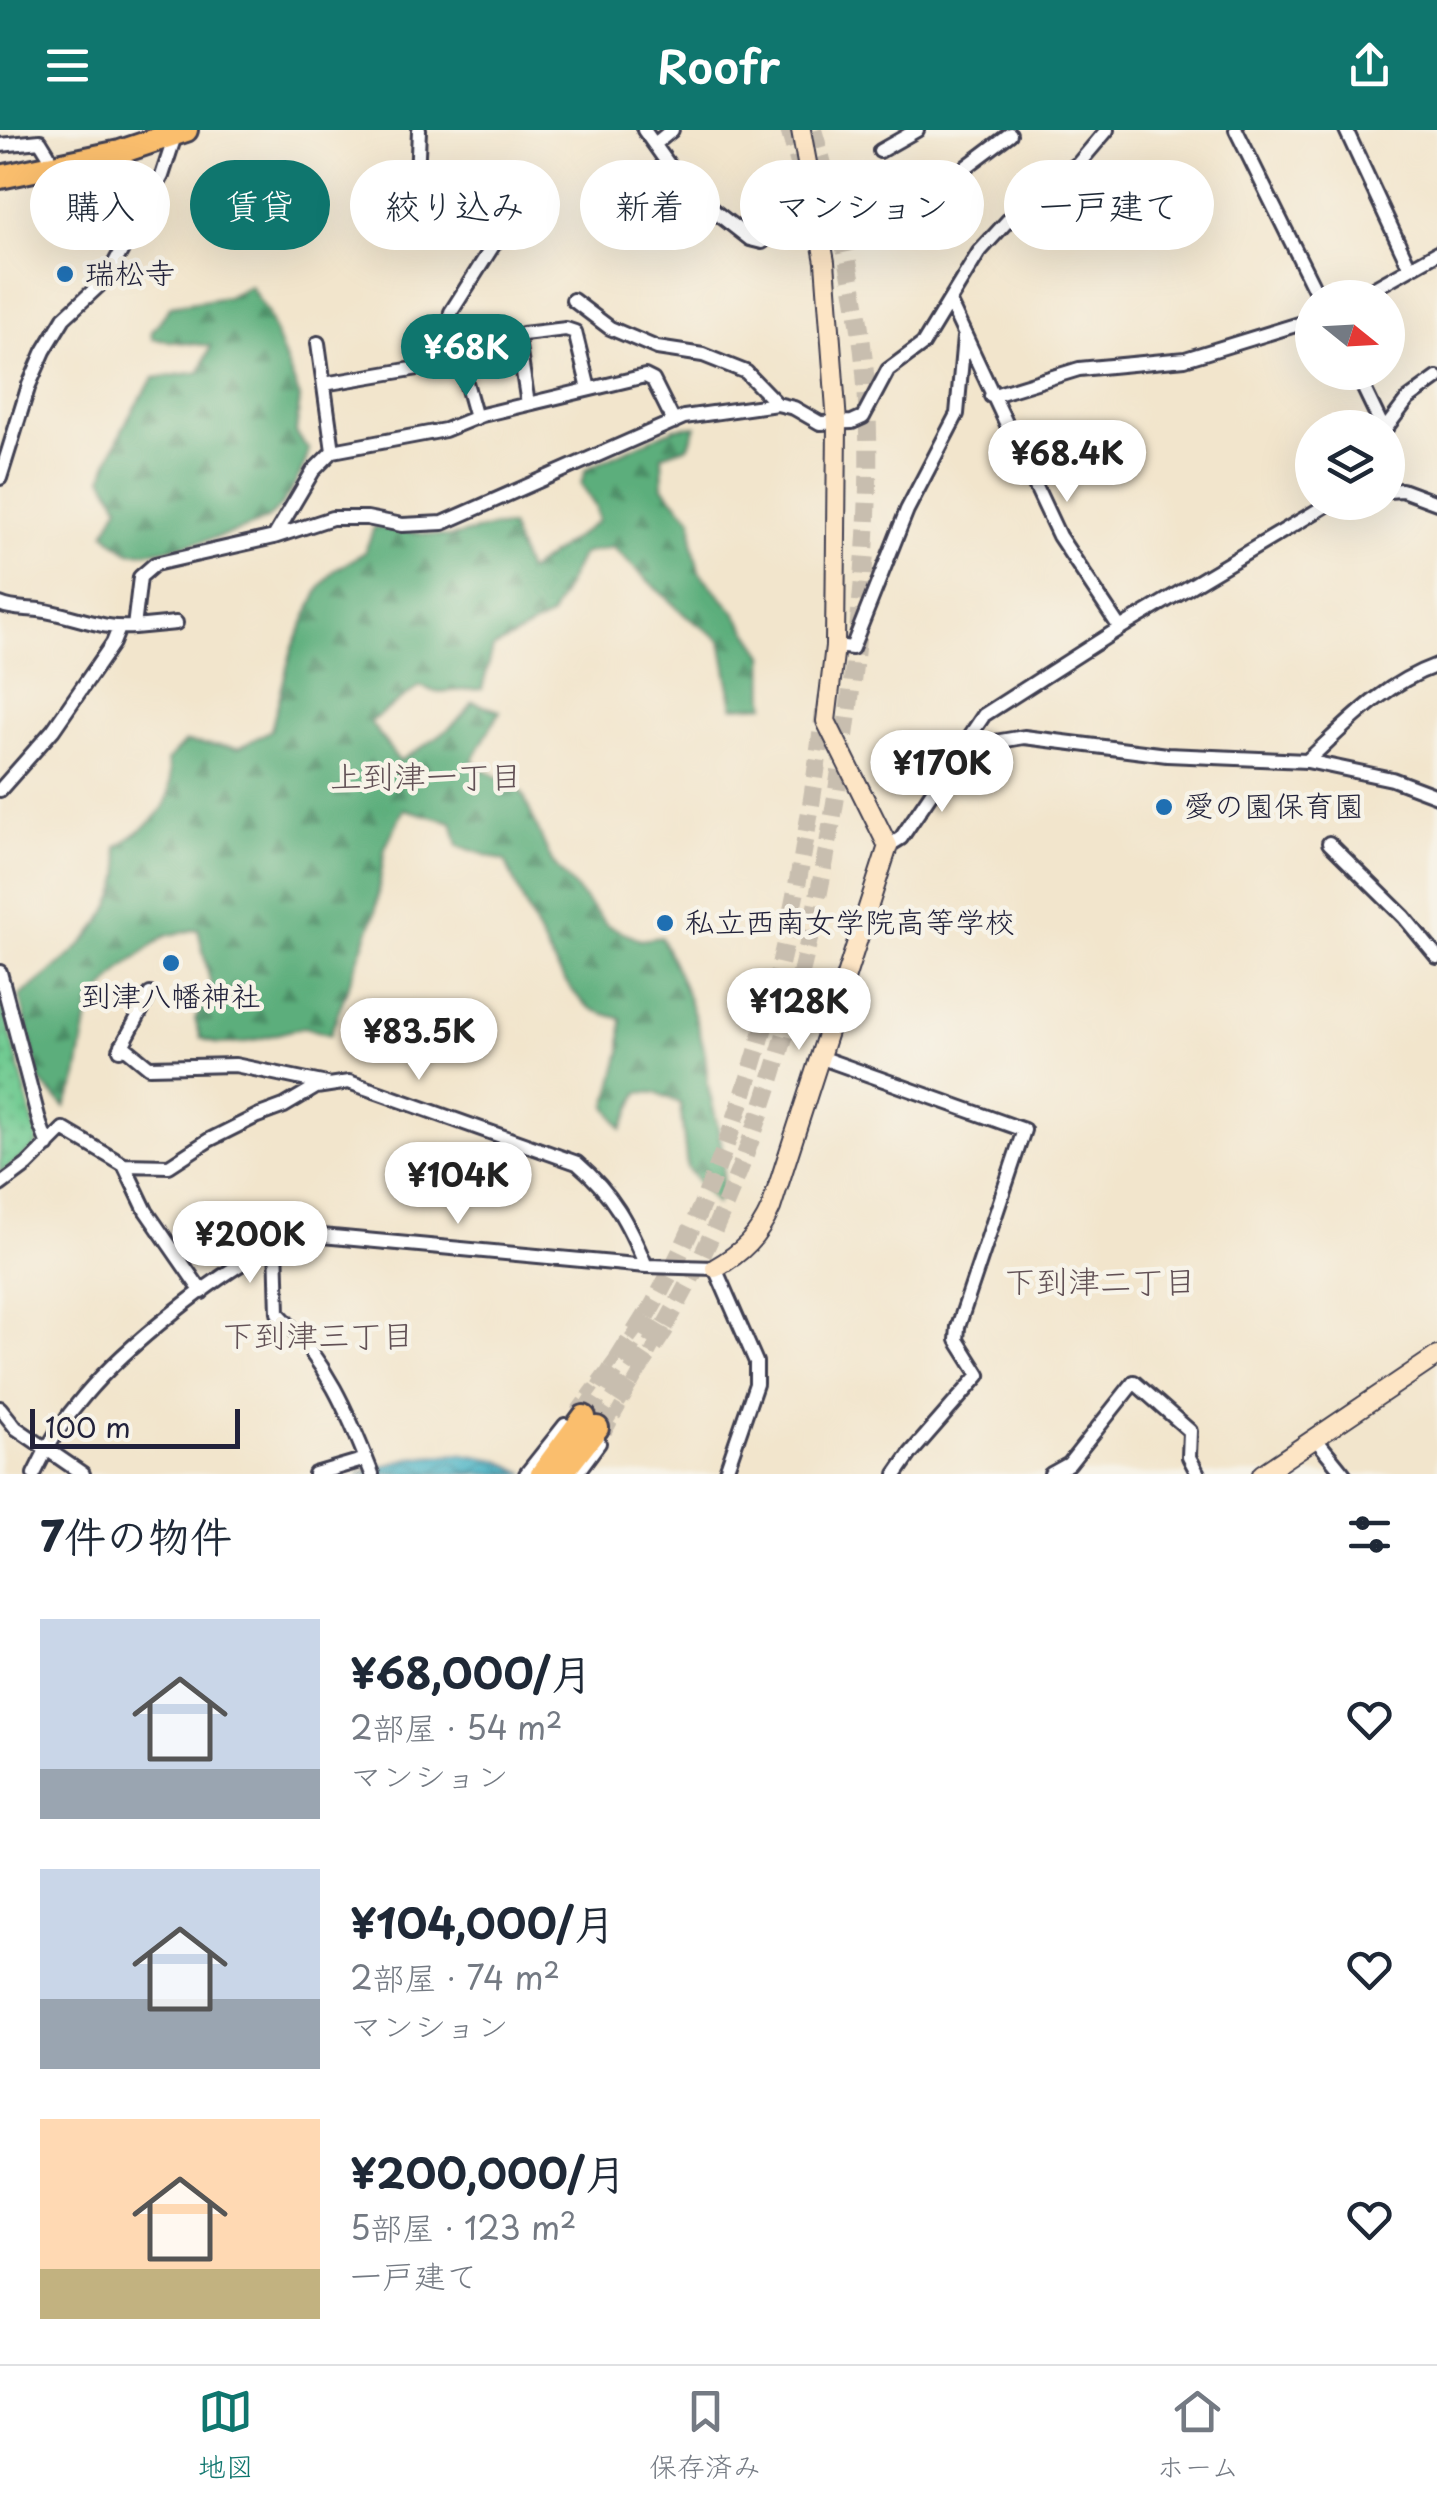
<!DOCTYPE html>
<html lang="ja">
<meta charset="utf-8">
<style>
:root{--surface:#fff;--page:#f2f2f3;--text:#1f2937;--muted:#747a83;--line:#e0e1e3;--accent:#0f766e}
body{margin:0;font-family:"Playpen Sans","Klee One",sans-serif;background:var(--page);color:var(--text);height:100vh;display:flex;flex-direction:column;font-size:38px;white-space:nowrap}
*{box-sizing:border-box;margin:0}
p{font-size:32px;color:var(--muted)}
.icon{flex:none;width:55px;height:55px;fill:none;stroke:currentColor;stroke-width:2;stroke-linecap:round;stroke-linejoin:round}
.map{position:relative;height:1344px;overflow:hidden}
.details{display:flex;flex-direction:column;background:var(--surface);flex:1}
.details>*{flex:none}
.hud{position:absolute;left:30px;top:30px;width:1378px;height:90px;display:flex;gap:20px}
.needle{width:65px;rotate:108deg}
.controls{position:absolute;left:1295px;top:150px;display:grid;gap:20px}
.controls a{display:grid;place-items:center;width:110px;height:110px;border-radius:50%;background:var(--surface);box-shadow:0 10px 40px #0002;font-size:50px}
.scale{position:absolute;left:30px;bottom:25px;width:210px;box-sizing:border-box;padding-left:10px;border:5px solid #22223b;border-top:0;font-size:28px;line-height:35px;white-space:nowrap;color:#22223b;-webkit-text-stroke:8px #f7f3e8;paint-order:stroke}
.price{position:absolute;translate:-50% -85px;padding:0 22px;border-radius:35px;background:#fff;color:#222;font-size:32px;line-height:65px;filter:drop-shadow(0 2px 5px #0008)}
.price::after{content:'';position:absolute;left:50%;top:60px;width:30px;height:22px;margin-left:-15px;background:inherit;clip-path:polygon(0 0,100% 0,50% 100%)}
.price.current{background:var(--accent);color:#fff}
ul{padding:0;list-style:none}
li{display:flex;align-items:center;gap:30px;height:250px;padding:0 40px}
li span{display:grid;place-items:center;flex:none;width:280px;height:200px;border-radius:0px;color:#555}
li>.icon{margin-inline-start:auto}
span .icon{width:120px;height:120px;fill:#fffc;stroke-width:1}
li b{font-size:42px}
h2{display:flex;justify-content:space-between;align-items:center;height:120px;padding:0 40px;font-size:42px}
.pill{padding:0 35px;border-radius:45px;background:var(--surface);box-shadow:0 10px 40px #0002;font-size:35px;line-height:90px}
.pill.current{background:var(--accent);color:#fff}
header{display:flex;justify-content:space-between;align-items:center;height:130px;padding:0 40px;background:var(--accent);color:#fff;font-size:45px;font-weight:600}
.tab-bar{display:flex;justify-content:space-around;align-items:center;height:140px;border-top:2px solid var(--line);background:var(--surface);font-size:28px;color:var(--muted)}
.tab-bar a{display:grid;justify-items:center;gap:5px}
.tab-bar .current{color:var(--accent)}
.map>svg:first-child{display:block}
.forest{fill:url(#forest-firs);stroke:#3f685b;stroke-width:2.5}
.park{fill:url(#park-dots);stroke:#497666;stroke-width:2.5}
.water{fill:url(#water-waves);stroke:#356a80;stroke-width:2.5}
.lines{fill:none;stroke-linecap:round;stroke-linejoin:round}
.street-tunnel{stroke:#c8beaf;stroke-width:12;stroke-dasharray:12 6;stroke-linecap:butt}
.secondary-tunnel{stroke:#c8beaf;stroke-width:18;stroke-dasharray:18 9;stroke-linecap:butt}
.highway-tunnel{stroke:#c8beaf;stroke-width:22;stroke-dasharray:22 11;stroke-linecap:butt}
.street-casing{stroke:#413f51;stroke-width:18}
.secondary-casing{stroke:#413f51;stroke-width:22}
.highway-casing{stroke:#413f51;stroke-width:28}
.street{stroke:#fff;stroke-width:12}
.secondary{stroke:#fde5c5;stroke-width:18}
.highway{stroke:#fabe6d;stroke-width:22}
.poi-dot{fill:#1f6fb2;stroke:#f7f3e8;stroke-width:4}
.labels{text-anchor:middle;stroke-width:9;stroke-linejoin:round;paint-order:stroke}
.poi-label{font-size:30px;fill:#22223b;stroke:#f7f3e8;text-anchor:start}
.neighbourhood-label{font-size:32px;fill:#625156;stroke:#f7f3e8}
</style>
<header><svg class="icon" aria-label="menu" viewBox="0 0 24 24"><path d="M4 6h16M4 12h16M4 18h16"/></svg>Roofr<svg class="icon" aria-label="share" viewBox="0 0 24 24"><path d="M12 15V3M7 8l5-5 5 5M5 13v7h14v-7"/></svg></header>
<div class="map">
<svg width="1437" height="1344" viewBox="0 0 1437 1344">
<defs>
<pattern id="forest-firs" width="22" height="20" patternUnits="userSpaceOnUse" patternTransform="scale(2.5)"><rect width="22" height="20" fill="#5cae7b"/><path d="M5 1l3.5 6h-7zM16 11l3.5 6h-7z" fill="#4c8d66"/></pattern>
<pattern id="park-dots" width="8" height="8" patternUnits="userSpaceOnUse" patternTransform="scale(2.5)"><rect width="8" height="8" fill="#70ca91"/><path d="M2 2h.1M6 6h.1" fill="none" stroke="#61ad7e" stroke-width="1.8" stroke-linecap="round"/></pattern>
<pattern id="water-waves" width="16" height="10" patternUnits="userSpaceOnUse" patternTransform="scale(2.5)"><rect width="16" height="10" fill="#48b3c5"/><path d="M0 5q4-4 8 0t8 0" fill="none" stroke="#3c91a1"/></pattern>
</defs>
<rect width="100%" height="100%" fill="#f7f3e8"/>
<filter id="ink" filterUnits="userSpaceOnUse"><feTurbulence type="fractalNoise" baseFrequency=".01" numOctaves="2"/><feDisplacementMap in="SourceGraphic" scale="20" xChannelSelector="R" yChannelSelector="G"/><feConvolveMatrix kernelMatrix="1 2 1 2 8 2 1 2 1" color-interpolation-filters="sRGB"/></filter>
<filter id="wash" filterUnits="userSpaceOnUse"><feTurbulence type="fractalNoise" baseFrequency=".0048" numOctaves="4" result="noise"/><feDisplacementMap in="SourceGraphic" scale="40" xChannelSelector="R" yChannelSelector="G"/><feGaussianBlur stdDeviation="2.25" result="paint"/><feColorMatrix in="noise" values="0 0 0 0 0 0 0 0 0 0 0 0 0 0 0 0 0 1.4 0 .05"/><feComposite in="paint" operator="in"/></filter>
<g filter="url(#wash)">
<rect width="100%" height="100%" fill="#f2e5cc"/>
<!-- forest -->
<path class="forest" d="M250,156l17,26 33,86 -4,35 13,17c-4,19 -22,52 -38,66 -16,14 -121,41 -141,36 -8,-3 -18,-13 -25,-19l14,-28 -16,-28c12,-36 28,-68 51,-99l46,-6 11,-26 -58,-7 -2,-6 20,-27 56,-9z
M696,296l-7,20 -27,9 1,32 29,32 1,27 6,26 36,40 29,43 1,50 -32,2 -12,-67 -35,-24 -74,-69 -30,7 -31,62 -58,32 -11,41 -47,3 -15,-6 -50,36 29,39c29,-17 55,-31 74,-59l27,9 -28,50 50,32 30,69 55,63 33,15 21,-3c17,35 33,70 42,108 4,15 3,31 6,46 9,38 23,76 7,113l-29,-36 -7,-65 -22,-10 -19,-1 -17,37 -15,-23 14,-54 1,-33c-9,-3 -21,-5 -30,-10 -35,-21 -69,-111 -87,-148l-47,-15 -6,-24 -48,-13 -19,39 -10,66 -45,121 -26,-8 -61,16 -26,1 -16,-6 -6,-19 17,-29 -14,-61 -33,7 -43,33 -32,36 -14,78 -11,24 -25,-26 -20,-85c40,-30 89,-66 100,-118 3,-9 -2,-21 -3,-31 34,-25 63,-38 50,-86l18,-19 54,6 32,-18 21,-81 27,-59 15,-19 31,-19 9,-25 76,10 43,-10h17l17,45 71,-51 -2,-13 -15,-24 5,-15 89,-41z"/>
<!-- park -->
<path class="park" d="M0,862l38,149 -2,6 -36,27z"/>
<!-- water -->
<path class="water" d="M463,1324l35,6 29,14h-169l53,-16z"/>
</g>
<g filter="url(#ink)">
<g class="lines">
<!-- street-tunnel -->
<path class="street-tunnel" d="M576,1281l71,-95
M606,1302l59,-106"/>
<!-- secondary-tunnel -->
<path class="secondary-tunnel" d="M789,0l12,40
M647,1186c105,-187 151,-393 177,-605
M665,1196c109,-191 156,-404 184,-620 13,-100 23,-201 18,-302 -4,-94 -27,-184 -54,-274"/>
<!-- highway-tunnel -->
<path class="highway-tunnel" d="M584,1287l63,-101
M597,1298l68,-102"/>
<defs>
<path id="street" d="M644,0l42,59 64,50 12,3 52,-43h23l20,34 11,3 38,-24 104,-78
M1236,0l83,168
M1346,0l63,136
M655,14l17,-14
M0,15l40,-4 8,13
M880,21l37,-21
M416,73l3,-73
M1357,168l80,-45
M573,170l37,28 47,20 46,7 43,17 31,32
M950,173l109,233 61,92
M318,213l15,108
M1356,242l27,56
M324,254l136,-23
M991,266l88,-27 106,-10 127,-39
M528,274l-10,-64 5,-6 43,-5 9,3 14,57
M476,288l-16,-57 -9,-49 43,-68
M1386,298l22,-29 29,-21
M0,348l29,-93 15,-34 20,-33 42,-39 56,-103 14,-43
M1388,361l14,-1 35,13
M274,407l39,-66 20,-20 112,-21 37,-15 163,-39 8,4 21,42
M0,474c13,6 25,4 39,6 32,4 62,20 95,17l6,-50 15,-13 119,-27 58,-19h35l35,7 41,-2 241,-106 93,-13 17,4 26,15 32,-1 11,-5 25,-47 35,-26 56,-92 44,-48 56,-41 28,-33
M134,497l42,-4
M835,516l17,2 55,-138 50,-96 7,-77
M965,617l59,-10 143,18 140,6 85,18 45,17
M1307,631c42,-39 75,-76 130,-96
M0,660l53,-60 60,-87 6,-15
M1329,713l75,74 33,40
M888,716l13,-8 83,-123 136,-87 212,-126
M0,842l40,152 8,21
M122,915l27,22 86,-2 92,19
M120,920l30,-56
M822,928l202,72 -66,197 -1,13 22,35 -69,79 -14,20
M124,1035l22,46 56,81
M0,1055l27,-20 36,-36 61,36 45,1 40,-26 48,-24 27,-10 32,-19 33,-5 228,81c36,31 51,60 69,103
M276,1114l2,69c48,48 70,99 94,161
M0,1278l16,20 67,46
M1315,1308l29,36
M34,1344c13,-28 29,-54 50,-78 41,-49 134,-124 193,-152 14,-7 29,-7 45,-8l324,30 69,2 41,94v22l-31,90
M315,1344l51,-15
M526,1344l39,-49
M576,1344l23,-31
M1051,1344l18,-10 65,-82 56,49 -1,26 9,17"/>
<path id="secondary" d="M715,1138c27,-15 43,-31 56,-60l117,-362 -62,-125 9,-75 2,-223 -12,-161 -24,-132
M1262,1344l175,-118"/>
<path id="highway" d="M0,47l120,-25 66,-22
M542,1344l42,-57
M561,1344l36,-46"/>
</defs>
<!-- street casing -->
<use href="#street" class="street-casing"/>
<!-- secondary casing -->
<use href="#secondary" class="secondary-casing"/>
<!-- highway casing -->
<use href="#highway" class="highway-casing"/>
<!-- street -->
<use href="#street" class="street"/>
<!-- secondary -->
<use href="#secondary" class="secondary"/>
<!-- highway -->
<use href="#highway" class="highway"/>
</g>
</g>
<!-- markers -->
<g class="poi-dot">
<circle cx="65" cy="144" r="10"/>
<circle cx="1164" cy="677" r="10"/>
<circle cx="665" cy="793" r="10"/>
<circle cx="171" cy="833" r="10"/>
</g>
<g class="labels">
<!-- poi labels -->
<g class="poi-label">
<text x="85" y="154">瑞松寺</text>
<text x="1184" y="687">愛の園保育園</text>
<text x="685" y="803">私立西南女学院高等学校</text>
<text x="171" y="877" text-anchor="middle">到津八幡神社</text>
</g>
<!-- neighbourhood labels -->
<g class="neighbourhood-label">
<text x="426" y="658">上到津一丁目</text>
<text x="1100" y="1163">下到津二丁目</text>
<text x="318" y="1217">下到津三丁目</text>
</g>
</g>
</svg>
<div class="controls">
<a><svg class="needle" viewBox="-14 -14 28 28"><path d="M0-13l5 13h-10z" fill="#e53935"/><path d="M0 13l5-13h-10z" fill="#747a83"/></svg></a>
<a><svg class="icon" aria-label="layers" viewBox="0 0 24 24"><path d="M12 4l9 5-9 5-9-5zM3 14l9 5 9-5"/></svg></a>
</div>
<div class="scale">100 m</div>
<b class="price current" style="left:466px;top:269px">¥68K</b>
<b class="price" style="left:1067px;top:375px">¥68.4K</b>
<b class="price" style="left:942px;top:685px">¥170K</b>
<b class="price" style="left:799px;top:923px">¥128K</b>
<b class="price" style="left:419px;top:953px">¥83.5K</b>
<b class="price" style="left:458px;top:1097px">¥104K</b>
<b class="price" style="left:250px;top:1156px">¥200K</b>
<div class="hud">
<a class="pill">購入</a>
<a class="pill current">賃貸</a>
<a class="pill">絞り込み</a>
<a class="pill">新着</a>
<a class="pill">マンション</a>
<a class="pill">一戸建て</a>
</div>
</div>
<section class="details">
<h2>7件の物件<svg class="icon" aria-label="filters" viewBox="0 0 24 24"><path d="M4 7h16M4 17h16"/><circle cx="9" cy="7" r="2"/><circle cx="15" cy="17" r="2"/></svg></h2>
<ul>
<li><span style="background:linear-gradient(#c9d6e8 75%,#9aa5b1 0)"><svg class="icon" aria-label="home" viewBox="0 0 24 24"><path d="M3 11l9-7 9 7M6 9v11h12V9"/></svg></span><div><b>¥68,000/月</b><p>2部屋 · 54 m²</p><p>マンション</p></div><svg class="icon" aria-label="heart" viewBox="0 0 24 24"><path d="M12 20l-8-8c-3-5 5-10 8-4 3-6 11-1 8 4z"/></svg></li>
<li><span style="background:linear-gradient(#c9d6e8 65%,#9aa5b1 0)"><svg class="icon" aria-label="home" viewBox="0 0 24 24"><path d="M3 11l9-7 9 7M6 9v11h12V9"/></svg></span><div><b>¥104,000/月</b><p>2部屋 · 74 m²</p><p>マンション</p></div><svg class="icon" aria-label="heart" viewBox="0 0 24 24"><path d="M12 20l-8-8c-3-5 5-10 8-4 3-6 11-1 8 4z"/></svg></li>
<li><span style="background:linear-gradient(#ffd9b3 75%,#c2b280 0)"><svg class="icon" aria-label="home" viewBox="0 0 24 24"><path d="M3 11l9-7 9 7M6 9v11h12V9"/></svg></span><div><b>¥200,000/月</b><p>5部屋 · 123 m²</p><p>一戸建て</p></div><svg class="icon" aria-label="heart" viewBox="0 0 24 24"><path d="M12 20l-8-8c-3-5 5-10 8-4 3-6 11-1 8 4z"/></svg></li>
</ul>
</section>
<nav class="tab-bar">
<a class="current"><svg class="icon" aria-label="map" viewBox="0 0 24 24"><path d="M3 6l6-2 6 2 6-2v14l-6 2-6-2-6 2zM9 4v14M15 6v14"/></svg>地図</a>
<a><svg class="icon" aria-label="saved" viewBox="0 0 24 24"><path d="M7 4h10v16l-5-4-5 4z"/></svg>保存済み</a>
<a><svg class="icon" aria-label="home" viewBox="0 0 24 24"><path d="M3 11l9-7 9 7M6 9v11h12V9"/></svg>ホーム</a>
</nav>
